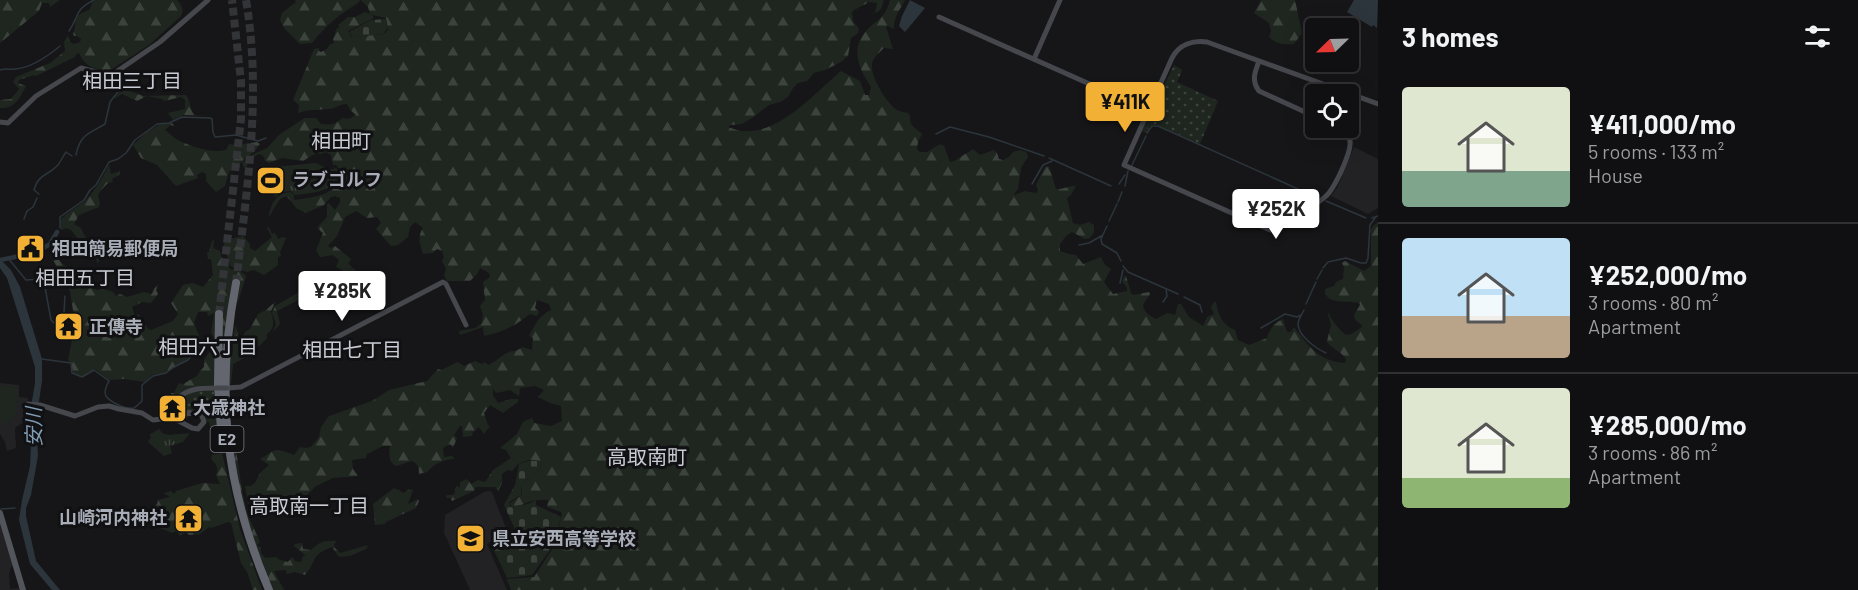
<!DOCTYPE html>
<meta charset="utf-8">
<style>
:root{--surface:#101012;--page:#19191b;--text:#f1f3f6;--muted:#9c9d9f;--line:#303032;--accent:#f2b134}
body{margin:0;font-family:Barlow,"Noto Sans JP",sans-serif;background:var(--page);color:var(--text);height:100vh;display:flex;flex-direction:column;font-size:22px;white-space:nowrap}
*{box-sizing:border-box;margin:0}
p{font-size:20px;color:var(--muted)}
.icon{flex:none;width:33px;height:33px;fill:none;stroke:currentColor;stroke-width:2;stroke-linecap:round;stroke-linejoin:round}
.map{position:relative;flex:1;overflow:hidden}
.side{display:flex;flex-direction:column;background:var(--surface);width:480px}
.side>*{flex:none}
.needle{width:39px;rotate:247deg}
.buttons{position:absolute;left:1305px;top:18px;display:grid;gap:12px}
.buttons a{display:grid;place-items:center;width:54px;height:54px;border-radius:6px;background:var(--surface);box-shadow:0 6px 24px #0002,0 0 0 2px var(--line);font-size:30px}
.price{position:absolute;translate:-50% -51px;padding:0 14px;border-radius:6px;background:#fff;color:#222;font-size:20px;line-height:39px;filter:drop-shadow(0 2px 3px #0008)}
.price::after{content:'';position:absolute;left:50%;top:36px;width:18px;height:14px;margin-left:-9px;background:inherit;clip-path:polygon(0 0,100% 0,50% 100%)}
.price.current{background:var(--accent);color:#111}
ul{padding:0;list-style:none}
li{display:flex;align-items:center;gap:18px;height:150px;padding:0 24px}
li+li{border-top:2px solid var(--line)}
li span{display:grid;place-items:center;flex:none;width:168px;height:120px;border-radius:6px;color:#555}
li>.icon{margin-inline-start:auto}
span .icon{width:72px;height:72px;fill:#fffc;stroke-width:1}
li b{font-size:26px}
h2{display:flex;justify-content:space-between;align-items:center;height:72px;padding:0 24px;font-size:26px}
main{display:flex;flex:1;min-height:0}
.map>svg:first-child{display:block}
.built{fill:#222225}
.grass{fill:url(#grass-tufts)}
.forest{fill:url(#forest-firs);fill-rule:evenodd}
.cemetery{fill:url(#cemetery-stones)}
.park{fill:url(#park-dots)}
.pitch{fill:#1e261f}
.water{fill:#2c353c}
.lines{fill:none;stroke-linecap:round;stroke-linejoin:round}
.stream{stroke:#2c353c;stroke-width:1.5}
.river{stroke:#2c353c;stroke-width:4.5}
.highway-tunnel{stroke:#333438;stroke-width:8;stroke-dasharray:8 4;stroke-linecap:butt}
.secondary{stroke:#45474d;stroke-width:5}
.primary{stroke:#53555c;stroke-width:6}
.highway{stroke:#63666e;stroke-width:8}
.secondary-bridge{stroke:#45474d;stroke-width:5}
.labels{text-anchor:middle;stroke-width:6;stroke-linejoin:round;paint-order:stroke}
.shield{fill:#111113;stroke:#7b7e86;stroke-width:1.5}
.shield-label{font-size:16px;font-weight:bold;fill:#a8adb8}
.poi-label{font-size:18px;font-weight:bold;fill:#a8adb8;stroke:#111113;text-anchor:start}
.neighbourhood-label{font-size:20px;fill:#c9ccd4;stroke:#111113}
.water-label{font-size:20px;font-style:italic;fill:#7f9bb3;stroke:#111113}
</style>
<main>
<div class="map">
<svg width="1378" height="590" viewBox="0 0 1378 590">
<defs>
<pattern id="grass-tufts" width="24" height="20" patternUnits="userSpaceOnUse" patternTransform="scale(1.5)"><rect width="24" height="20" fill="#1e261f"/><path d="M3 7l-1-3M5 7V3M7 7l1-3M15 17l-1-3M17 17v-4M19 17l1-3" fill="none" stroke="#3c433d"/></pattern>
<pattern id="forest-firs" width="22" height="20" patternUnits="userSpaceOnUse" patternTransform="scale(1.5)"><rect width="22" height="20" fill="#1e261f"/><path d="M5 1l3.5 6h-7zM16 11l3.5 6h-7z" fill="#3c433d"/></pattern>
<pattern id="cemetery-stones" width="16" height="16" patternUnits="userSpaceOnUse" patternTransform="scale(1.5)"><rect width="16" height="16" fill="#1e261f"/><path d="M2 7V4a2 2 0 0 1 4 0v3zM10 15v-3a2 2 0 0 1 4 0v3z" fill="#3c433d"/></pattern>
<pattern id="park-dots" width="8" height="8" patternUnits="userSpaceOnUse" patternTransform="scale(1.5)"><rect width="8" height="8" fill="#1e261f"/><path d="M2 2h.1M6 6h.1" fill="none" stroke="#3c433d" stroke-width="1.8" stroke-linecap="round"/></pattern>
</defs>
<rect width="100%" height="100%" fill="#161618"/>
<!-- built -->
<path class="built" d="M1354,147l24,12v49l-10,6 -37,-18 6,-8z
M0,383l19,2v12l9,1 -3,23 -10,7 1,20 -9,3 -2,-9 -5,-8z
M489,491l3,1 15,39 -20,13 20,46h-37l-26,-57 1,-18 39,-23z
M0,523l13,43 -2,1 -2,8 1,14 10,-1 1,2h-21z"/>
<!-- grass -->
<path class="grass" d="M316,163l14,7 6,-2 5,6c-7,18 -29,19 -46,21l-4,-4 -9,1 -7,5 -4,-13 3,-17z
M159,429l3,4 7,2 21,-2 -7,9 -13,4 2,7 -8,3 -16,-14 3,-5 -2,-2z"/>
<!-- forest -->
<path class="forest" d="M0,0h60l-10,7 -1,-4h-7l-3,8 -39,32z
M96,0h81c5,6 7,9 4,16l-32,29 -37,24c-15,3 -27,-2 -33,-16l-3,1 -1,3 -39,19 -2,-1 -15,5 -1,3 8,3c-6,12 -11,23 -26,22v-8l11,-1 8,-10 -6,-7 3,-5 34,-14 15,-12 -1,-9 4,-7 2,7 4,2 6,-2 1,-3 -4,-3h-3l-1,-2c3,-6 1,-12 5,-18 3,-4 8,-4 12,-7l2,-6z
M295,0h65l-2,3c-18,11 -33,23 -46,40l-12,1 -16,-16 -4,-8 2,-7 14,-11z
M361,0h523c-2,6 -2,11 -9,13l2,-10 -8,-1c-5,4 -12,5 -17,10l1,9 6,8 -1,4 -7,5 -3,18 -7,6 -16,8 -11,3 -7,8 -9,2 -5,5 -5,9 -8,5 -11,3 -17,13 -10,6 -11,1 -3,2c43,19 84,-32 113,-56l19,10 5,14h4l2,-8c-14,-21 -22,-41 0,-61 10,-8 16,-13 19,-26h15c-5,10 -12,18 -11,29l-6,-3 -2,1 7,22 -9,-1c-5,5 -11,9 -12,16 -2,12 13,36 22,44 4,3 9,4 14,5l2,3c-1,11 6,12 12,18l-4,8 -1,7 3,3h7l13,-8 4,2 6,16 4,-1 19,-12 7,6 14,-5 3,3 2,6 4,1 6,-3 4,-5 7,-2 6,2 2,4 -7,12 -3,21 -4,5 1,1 10,-4 11,2 2,-3 -2,-5 9,-18 4,-1 7,23c8,1 13,-4 20,-3l-5,9 -4,3 6,25 7,2 9,-3 5,3v7l-4,6 -5,1 -13,-7 -6,4 -6,8v7l9,3 7,1 7,9 18,-7 4,8 6,4 -7,13 9,12 14,-3v-3l-5,-7 2,-5h2l5,17 2,2 16,-3 1,2 -7,11c1,8 7,11 13,14l11,-6 8,2 3,-11h3l8,13 14,9 4,-9 7,-3 -3,-7 3,-5h2c2,13 6,23 19,28l3,10 11,5 18,-7c2,-8 8,-16 16,-19l4,13h4l3,-5c15,20 25,34 51,36l1,-4c-6,-9 -15,-10 -19,-18l4,-16 -3,-11 1,-1c3,9 9,15 17,22l5,-1 10,-6 1,-3 -7,-5 -1,-5 6,-10 -1,-2c-12,-3 -26,2 -34,-9v-5l9,-3 2,-4 7,-3 1,-12 -2,-4 3,-2 19,10 7,-5v-36l2,-4 5,-4v368h-867l-4,-11 27,-2 19,-29 9,-34 -1,-2 -14,-5 1,-7c-18,-2 -21,5 -37,7l-1,-4 12,-8 -1,-11 20,-15 -1,-8 -12,-1 -10,4 -6,7 -4,-1 -6,4v9l-4,8 -3,-4h-19l-2,4 -22,10 -2,-3h-4l1,-3h6l2,-2v-5l3,-3v2h2v-5l7,-3 4,5 7,-4 7,2 8,-12 18,-12 -5,-8 -6,-2 17,-14 6,-12 9,-4 2,5 17,3 11,-5 -1,-15 -11,-3 -12,-6 6,-7 -9,-4 -15,2 -1,8 -9,-6 -14,3 -3,-5v7l5,8 13,-4h7v3l-15,11 -13,-8 -6,8 4,12 2,1 -6,8 -5,-7 -6,5 -1,4 -9,1 -1,-11h-2l-6,9 3,3 -4,10 -3,-4 -7,4 1,9 8,-1 3,3c-11,0 -21,5 -28,13l-8,2c0,-7 -1,-10 -7,-13l-16,5c-8,-4 -7,-12 -6,-20h-7l-16,8 -1,4 -14,2 1,9 5,7 -25,2 -17,8 -11,11 -14,3 -3,6 -5,-1 -3,2 -3,-4v-4c-10,-6 -21,-3 -29,5l-3,-18h6l4,-3 5,-10 9,-8 -9,-6c18,-10 13,-12 34,-4l6,-8 5,1 6,-1 8,-10 2,-10 8,-11 43,-15 17,-11 38,-9 11,-12 3,1 17,-8 6,4 11,-5 7,3 3,-2 3,3c8,-3 12,-9 19,-12 6,-3 10,-1 15,-6l10,3 1,-12 -4,-2c6,-11 10,-21 22,-26l-2,-6 -12,-4 -2,8 4,4 -2,4 -7,-2c-15,12 -27,18 -46,22l-1,-9 -23,8 -1,-4 16,-3 7,-5 1,-8 -3,-9 5,-6 -2,-18 7,-5 -1,-4 -9,-5 -3,6 -7,7h-23l-3,-6 2,-6 -4,-8 2,-4 -2,-6 -5,-2 -4,4 -10,1c-3,-10 -6,-17 0,-26l-8,-6 -5,5 -2,10 -10,8 -7,1 -15,-17 5,-6 -4,-6 -10,1 -11,-7 -11,6 -8,19 -9,10 2,2 5,-2 16,13 -3,5 16,13c-13,14 -29,30 -50,23v-3l-8,-1 -29,15 3,13 -7,8 3,-8 -4,-11 3,-7 26,-15 21,-1 17,-4 10,-12 -13,-7 3,-7 -6,-5 -13,2 -4,-7 7,-17 -6,-5 10,-11v-13l2,-1 6,7 5,-8v-4l-5,-2 -4,1 -7,8 -18,8 -10,-5 -5,-7 -5,-5 -6,3 -11,17c2,-13 7,-22 21,-24l4,3v5c21,-3 42,-4 49,-27l-7,-8h-3l-2,-10 -5,-3 -5,2 -5,-1 -13,8 -21,-3 -13,5 -5,-3 1,-2 -3,-3 -3,-1 -11,6 -1,6 -3,2 -2,-5 8,-7 17,-8 12,-13 21,-14 5,-3h11l5,6c9,1 14,1 21,-6l7,1 7,-4 -6,-5 -3,-6c-8,0 -12,5 -19,5 -11,1 -19,0 -30,4l1,-8 -6,-5 21,-51 5,-1v3l2,1 6,-3 3,-5 4,-1 -1,-4 4,-11 3,-1 -2,-2 10,-8h7l10,-5 5,2 -2,-7zM372,15l14,3 2,12 -4,4 -33,3 -3,-6 26,-13z
M1261,0h34l7,33 -8,11c-9,1 -18,0 -25,-7l2,-6 -2,-8 -15,-10z
M122,88l21,8 43,-1c5,7 3,14 9,20l19,1 -31,-1 -10,5 -5,-7 17,-4v-9l-4,-3 -17,4 -2,-2 -15,-3 -10,5 -15,-7 -8,5z
M162,123h10l2,3 -4,-1 -5,5c5,4 11,10 17,12 14,6 29,11 44,8l3,-6 7,1 21,-3 3,2 -5,7 -26,21 -4,14 -9,6 -10,-11v-7l-4,-2 -5,3 1,3 -22,8 -19,-21 -16,-7 -8,-13 14,-13z
M109,164l2,10 9,-3 -1,4 -7,4 1,3c-7,0 -11,8 -15,13l2,8 -1,4 -20,8 -5,9 7,4 7,15 3,-2c10,10 10,8 8,21l-2,1 -2,-11 -10,-6 -2,-7 -4,1 -8,-10 -5,-2 -4,2 -1,-1v-10c7,-7 16,-12 24,-18 8,-8 20,-26 24,-37z
M269,227l3,7 3,-1 3,6 5,-2 3,1 -6,14 1,4 -3,1v8l-14,10 -10,-5 -7,2 -17,-6 -7,-25 20,-5 7,8v4l5,3 17,-14 -5,-9z
M214,240l-1,8 7,3 2,8 4,2 4,8 13,4 3,3 -8,26 -1,-1 -11,28 -4,41 -6,-33h-2l-3,-4 3,-20 -6,3 -1,-4h-9l-4,11 8,20 -14,17 -24,13 -12,2 -7,7 -21,-3 -15,1 -14,-11 -13,8 -9,-4 -2,-10 -3,-3 4,-20 3,-4 1,-8 -6,-36 -7,-19 -3,-1 -7,-12 4,-3c5,7 9,12 18,9l9,7 -1,4 6,3 -1,3 6,6 4,1 3,-2 12,4 3,4 4,-2 7,3 17,-5 8,2 2,-6 5,-4 -3,6 2,4 -7,9 -9,-1 -10,5 3,9 3,-2 4,4 5,10 4,2 22,-9 5,-7 -7,-11 12,-18 10,-2 10,4 10,-12 -2,-16h-3l-1,-7h2l3,-11z
M276,301l-5,10c2,11 5,15 -4,23v4c-9,10 -22,21 -34,26l-2,20 -4,1 8,-60 3,8 -1,3 2,2v11l5,-3 -1,-10 2,-4 5,-3 8,-15 8,-4z
M215,344l3,75 4,30 -9,2 -2,-5 2,-6 -4,-18 -7,-3 -1,-4 -13,1 -1,3 -23,-4 -2,-2 1,-13 3,2 5,-9h3l5,-10 4,1 14,-8 3,-5 4,-4v-7z
M236,449l6,42 5,22 13,29 -3,4 4,1v6l4,5 11,-1 4,3 8,2 4,-5 3,4 6,1 2,-6h3l-12,-10 1,-2 7,-1 1,6 8,1c11,-10 12,-9 26,-9l-3,3v3l6,6 28,-8 -2,4 -16,7 -11,1 -7,-10c-22,8 -15,14 -27,28l-10,-3 -9,2v-4l-12,1 10,19h-11l-18,-40 -5,-16 -19,-84z
M222,453l18,76 22,61h-9l-6,-18 -6,-9 -10,-40 -3,-1 -17,6 -2,-1 -9,7 -11,1 -3,-3 -6,4 -4,-5 -4,2 -19,-8 1,-6 6,2 1,-3 -7,-11 3,-3 1,-4 12,-3 -6,-4 7,-2 3,3 2,-3 26,-8 18,1 -4,-9c3,-7 0,-11 -5,-16l1,-4z
M394,488l10,5 5,-4 4,1 -5,14 10,-5 1,2 -3,7 -30,14 -1,2 -10,1 -2,-21z"/>
<!-- cemetery -->
<path class="cemetery" d="M386,19l1,10 -4,5 -31,3 -3,-5 22,-12z
M528,461h12l1,8 -20,15v11l-12,7 1,5 18,-3 8,-4v5l25,12 -9,30 -20,28 -25,3 -15,-32 25,-12 -13,-29 11,-20 4,-21z"/>
<!-- park -->
<path class="park" d="M1174,65l7,4 1,2 -5,11 41,19 -18,43 -42,-19 -8,1 -4,7 -4,-2z
M214,390l1,21h-7l-3,-3 -20,2 -4,-4 2,-9 11,-6z"/>
<!-- pitch -->
<path class="pitch" d="M0,385l18,3 -2,26 -11,12 -5,-5z"/>
<!-- water -->
<path class="water" d="M910,0l15,8 -20,24 -6,-6 3,-10z
M1354,0h24l-1,28 -4,-3 -1,2 -25,-15z
M0,259l11,11 9,17 22,72v22l-6,40 2,35 -7,39 -5,13v8l10,45 24,29h-8l-22,-26 -11,-44 3,-20 8,-34 1,-22 -2,-26 6,-35v-16l-28,-89 -7,-10z"/>
<g class="lines">
<!-- stream -->
<path class="stream" d="M69,31c11,-16 5,-21 25,-31
M0,70c6,-2 9,0 15,-1 16,-1 33,-13 45,-23
M1147,133l5,-7h6l160,72
M936,134l14,-7 39,10 55,19
M76,155c4,-21 13,-21 29,-31l5,-22 11,-14
M1049,158l62,28
M1132,165l14,-29
M1032,184l11,-19 9,-4
M1119,184l6,-9
M1125,186l3,-15
M39,194l-5,-4c5,-17 14,-14 24,-25 3,-4 5,-9 8,-13l6,4
M1326,201l40,17
M1118,202l4,-10
M1372,218l6,-2
M24,219l3,-8 6,-4 4,-9
M1109,221l8,-17
M1107,226l-6,13 1,5 15,9 4,8
M60,228v-11l24,-17 6,-10 6,-5 13,-23 9,-3 8,-6 9,-13 22,-16 12,-1 13,-6 28,1 2,1 1,13 2,5 21,-2 22,6 8,-3
M1079,245l10,-2 14,-8
M8,258l18,22 15,-1
M1123,266l5,6 50,22
M1323,268l5,-6 18,-4 15,5h5l2,-5 2,-33 5,-7
M1317,279l5,-9
M1120,283l3,-13
M45,287l6,33 3,3 10,-11 1,-16
M1184,297l16,8 2,7
M1163,302l4,-6 -1,-7
M1306,304l10,-22
M1304,310c-2,4 -6,10 -6,14 0,12 19,25 28,29
M1261,328l24,-14 12,3 4,-2
M42,359l29,4 1,10 10,4 12,-7 15,11c-2,4 -6,10 -3,15 4,6 20,14 28,12 2,-1 6,-5 8,-7v-16l11,-9 13,-3 8,-6 14,-7 13,-15h11
M1,509l14,-1"/>
<!-- river -->
<path class="river" d="M0,260l35,-7 15,-9 7,-12"/>
<!-- highway-tunnel -->
<path class="highway-tunnel" d="M236,283c11,-94 26,-189 10,-283
M219,314l22,-195v-38l-9,-81"/>
<!-- secondary -->
<path class="secondary" d="M939,17l209,93
M1034,59l26,-59
M1259,61c-4,11 -8,19 0,30l57,26
M0,122l8,1 28,-27 45,-28 26,7 9,-3 44,-30 48,-42
M1338,128c6,2 10,7 12,13 2,11 -16,48 -24,55 -14,13 -39,25 -56,34l-146,-65 48,-107c7,-13 20,-18 35,-16l171,62
M227,388l14,-1 202,-105 3,2 20,41
M28,404l12,1 35,11 23,-9 11,-1 10,3 23,4 11,7 16,-2 6,1 17,9 6,1 6,-7 -2,-6 -4,-3 -15,1 -6,-8v-6c9,-12 25,-12 39,-12"/>
<!-- primary -->
<path class="primary" d="M0,513l23,77"/>
<!-- highway -->
<path class="highway" d="M236,283c-21,109 -11,204 33,307
M219,314l-1,70 3,46"/>
<!-- secondary-bridge -->
<path class="secondary-bridge" d="M216,388h11"/>
</g>
<!-- icons -->
<defs>
<symbol id="stadium-square" viewBox="-11 -11 22 22"><rect x="-9" y="-9" width="18" height="18" rx="4" fill="#f2b134" stroke="#111113"/><path d="M0-5a6.5 5 0 1 0 0 10a6.5 5 0 1 0 0-10ZM-3.5-1.8h7v3.6h-7Z" fill="#111"/></symbol>
<symbol id="civic-square" viewBox="-11 -11 22 22"><rect x="-9" y="-9" width="18" height="18" rx="4" fill="#f2b134" stroke="#111113"/><path d="M-.6-6.5H3V-4.5H.6V-3L4-1V1h2V6H-6V1h2V-1L-.6-3ZM-1.2 2.5V6h2.4V2.5Z" fill="#111"/></symbol>
<symbol id="temple-square" viewBox="-11 -11 22 22"><rect x="-9" y="-9" width="18" height="18" rx="4" fill="#f2b134" stroke="#111113"/><path d="M0-6L5-2H3V0L6.5 2.5H4V6H1.5V3h-3V6H-4V2.5H-6.5L-3 0V-2H-5Z" fill="#111"/></symbol>
<symbol id="school-square" viewBox="-11 -11 22 22"><rect x="-9" y="-9" width="18" height="18" rx="4" fill="#f2b134" stroke="#111113"/><path d="M0-5L7-2L0 1L-7-2ZM-4 1L0 2.5L4 1V4Q0 6-4 4Z" fill="#111"/></symbol>
</defs>
<g fill-rule="evenodd">
<use href="#stadium-square" x="254" y="164" width="33" height="33"/>
<use href="#civic-square" x="14" y="232" width="33" height="33"/>
<use href="#temple-square" x="52" y="310" width="33" height="33"/>
<use href="#temple-square" x="156" y="392" width="33" height="33"/>
<use href="#temple-square" x="172" y="502" width="33" height="33"/>
<use href="#school-square" x="454" y="522" width="33" height="33"/>
</g>
<g class="labels">
<!-- shield labels -->
<rect class="shield" x="210.5" y="426" width="33" height="26" rx="4.5"/>
<g class="shield-label">
<text x="227" y="445">E2</text>
</g>
<!-- poi labels -->
<g class="poi-label">
<text x="292" y="186">ラブゴルフ</text>
<text x="52" y="255">相田簡易郵便局</text>
<text x="89" y="333">正傳寺</text>
<text x="193" y="414">大歳神社</text>
<text x="167" y="524" text-anchor="end">山崎河内神社</text>
<text x="492" y="545">県立安西高等学校</text>
</g>
<!-- neighbourhood labels -->
<g class="neighbourhood-label">
<text x="132" y="88">相田三丁目</text>
<text x="341" y="148">相田町</text>
<text x="85" y="285">相田五丁目</text>
<text x="208" y="354">相田六丁目</text>
<text x="352" y="357">相田七丁目</text>
<text x="647" y="464">高取南町</text>
<text x="309" y="513">高取南一丁目</text>
</g>
<!-- water labels -->
<g class="water-label">
<text transform="translate(34 427) rotate(-91)" y="7">安川</text>
</g>
</g>
</svg>
<div class="buttons">
<a><svg class="needle" viewBox="-14 -14 28 28"><path d="M0-13l5 13h-10z" fill="#e53935"/><path d="M0 13l5-13h-10z" fill="#9c9d9f"/></svg></a>
<a><svg class="icon" aria-label="locate" viewBox="0 0 24 24"><circle cx="12" cy="12" r="6"/><path d="M12 2v4M12 18v4M2 12h4M18 12h4"/></svg></a>
</div>
<b class="price current" style="left:1125px;top:133px">¥411K</b>
<b class="price" style="left:1276px;top:240px">¥252K</b>
<b class="price" style="left:342px;top:322px">¥285K</b>
</div>
<section class="side">
<h2>3 homes<svg class="icon" aria-label="filters" viewBox="0 0 24 24"><path d="M4 7h16M4 17h16"/><circle cx="9" cy="7" r="2"/><circle cx="15" cy="17" r="2"/></svg></h2>
<ul>
<li><span style="background:linear-gradient(#dfe7d0 70%,#7fa58c 0)"><svg class="icon" aria-label="home" viewBox="0 0 24 24"><path d="M3 11l9-7 9 7M6 9v11h12V9"/></svg></span><div><b>¥411,000/mo</b><p>5 rooms · 133 m²</p><p>House</p></div></li>
<li><span style="background:linear-gradient(#bfe0f5 65%,#b9a48a 0)"><svg class="icon" aria-label="home" viewBox="0 0 24 24"><path d="M3 11l9-7 9 7M6 9v11h12V9"/></svg></span><div><b>¥252,000/mo</b><p>3 rooms · 80 m²</p><p>Apartment</p></div></li>
<li><span style="background:linear-gradient(#dfe7d0 75%,#8fb573 0)"><svg class="icon" aria-label="home" viewBox="0 0 24 24"><path d="M3 11l9-7 9 7M6 9v11h12V9"/></svg></span><div><b>¥285,000/mo</b><p>3 rooms · 86 m²</p><p>Apartment</p></div></li>
</ul>
</section>
</main>
